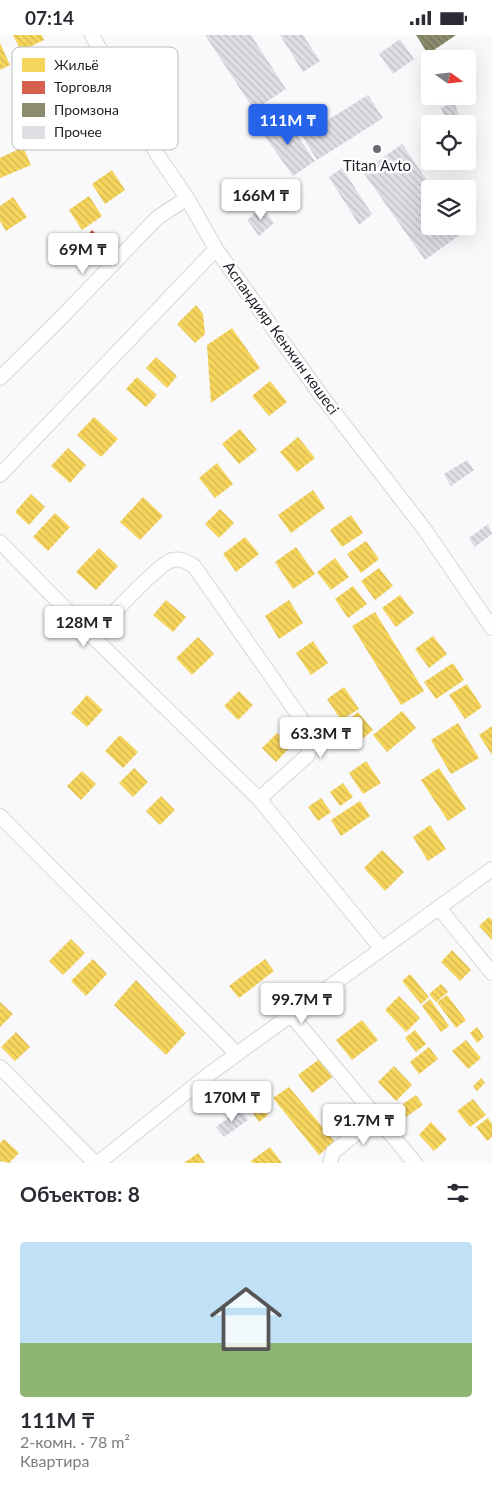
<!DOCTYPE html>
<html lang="ru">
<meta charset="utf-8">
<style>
:root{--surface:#fff;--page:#f7f7f7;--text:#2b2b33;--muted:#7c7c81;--line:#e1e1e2;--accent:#2563eb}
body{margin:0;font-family:Lato,sans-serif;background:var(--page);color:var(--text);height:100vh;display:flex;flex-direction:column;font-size:19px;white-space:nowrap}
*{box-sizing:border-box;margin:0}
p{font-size:16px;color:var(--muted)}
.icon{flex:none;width:28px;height:28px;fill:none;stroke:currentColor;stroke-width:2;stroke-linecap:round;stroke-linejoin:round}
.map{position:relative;height:1128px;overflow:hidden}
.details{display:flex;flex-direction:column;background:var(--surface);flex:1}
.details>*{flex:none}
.needle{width:32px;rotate:105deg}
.controls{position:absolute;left:421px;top:15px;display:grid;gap:10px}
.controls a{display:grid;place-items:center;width:55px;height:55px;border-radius:5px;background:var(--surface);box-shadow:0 5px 20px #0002;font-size:25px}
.price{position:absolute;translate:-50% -42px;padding:0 11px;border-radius:5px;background:#fff;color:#222;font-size:16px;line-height:32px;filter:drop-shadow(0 1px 2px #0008)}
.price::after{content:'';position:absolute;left:50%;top:30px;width:15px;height:11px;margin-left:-8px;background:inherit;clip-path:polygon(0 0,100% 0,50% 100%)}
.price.current{background:var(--accent);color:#fff}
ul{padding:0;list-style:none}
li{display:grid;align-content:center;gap:10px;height:265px;padding:0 20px}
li+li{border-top:1px solid var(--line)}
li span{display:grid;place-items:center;height:155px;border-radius:5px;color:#555}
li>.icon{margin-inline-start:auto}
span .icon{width:90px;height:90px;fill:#fffc;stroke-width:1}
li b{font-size:21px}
h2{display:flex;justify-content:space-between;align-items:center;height:60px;padding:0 20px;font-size:21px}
.status{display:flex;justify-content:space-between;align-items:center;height:35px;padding:0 25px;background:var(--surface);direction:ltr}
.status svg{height:14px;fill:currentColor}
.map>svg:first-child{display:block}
.homes{fill:url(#homes-back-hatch)}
.shops{fill:url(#shops-back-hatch)}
.industry{fill:url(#industry-back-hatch)}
.building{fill:url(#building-back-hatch)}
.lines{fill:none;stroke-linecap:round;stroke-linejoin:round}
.minor-casing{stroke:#d6d5db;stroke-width:16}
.minor{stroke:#fefefe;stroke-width:14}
.poi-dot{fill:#6c6a71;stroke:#fff;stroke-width:2}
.labels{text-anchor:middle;stroke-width:5;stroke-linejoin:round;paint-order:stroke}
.poi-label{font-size:15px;fill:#201e27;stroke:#fff}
.street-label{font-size:15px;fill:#201e27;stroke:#fff}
.key{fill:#fff;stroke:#bcbcbe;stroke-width:1}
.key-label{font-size:14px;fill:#201e27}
</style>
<div class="status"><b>07:14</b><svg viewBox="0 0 49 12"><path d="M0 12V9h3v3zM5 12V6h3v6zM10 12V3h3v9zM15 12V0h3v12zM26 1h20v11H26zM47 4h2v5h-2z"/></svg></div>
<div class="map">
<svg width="492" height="1128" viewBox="0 0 492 1128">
<defs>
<pattern id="homes-back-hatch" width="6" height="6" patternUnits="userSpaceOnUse" patternTransform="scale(1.25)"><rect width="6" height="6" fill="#f6d55c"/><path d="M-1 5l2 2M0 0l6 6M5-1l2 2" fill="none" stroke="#d3b650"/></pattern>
<pattern id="shops-back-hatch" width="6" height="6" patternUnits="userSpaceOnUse" patternTransform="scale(1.25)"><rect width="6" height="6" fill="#d6604d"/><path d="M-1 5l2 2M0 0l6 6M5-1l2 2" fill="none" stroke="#ad4f40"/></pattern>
<pattern id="industry-back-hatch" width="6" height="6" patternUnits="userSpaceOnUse" patternTransform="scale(1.25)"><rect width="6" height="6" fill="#8c8c6e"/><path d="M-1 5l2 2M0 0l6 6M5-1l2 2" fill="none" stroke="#72725a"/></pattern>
<pattern id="building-back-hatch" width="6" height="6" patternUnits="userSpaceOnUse" patternTransform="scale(1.25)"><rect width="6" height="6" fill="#e0dee5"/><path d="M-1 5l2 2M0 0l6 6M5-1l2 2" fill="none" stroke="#c0bec4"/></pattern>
</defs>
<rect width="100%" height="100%" fill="#f9f8fb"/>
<!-- homes -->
<path class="homes" d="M13,0h29l2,5 -23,11z
M0,8l10,22 -10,5z
M23,112l8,18 -31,13v-20z
M112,135l13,20 -20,14 -13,-20z
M89,161l13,20 -20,14 -13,-20z
M13,162l14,20 -21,14 -6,-10v-15z
M196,270l7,9 2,20 -10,9 -18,-19z
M232,293l28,40 -49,35 -4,-58z
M156,322l21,19 -10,12 -21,-20z
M137,342l20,18 -11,12 -20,-18z
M270,346l17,21 -18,14 -17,-20z
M94,382l24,22 -17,18 -24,-22z
M240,394l17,21 -18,14 -17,-20z
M298,402l17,21 -18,14 -17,-20z
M68,413l18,17 -16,18 -19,-17z
M217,428l16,21 -18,14 -16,-20z
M313,455l12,18 -34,25 -13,-18z
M31,459l14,13 -16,18 -14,-13z
M143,462l20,19 -23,24 -20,-18z
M220,474l14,14 -15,15 -14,-14z
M55,478l15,14 -22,24 -15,-14z
M351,480l12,18 -21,14 -12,-17z
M245,502l14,17 -23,18 -13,-18z
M366,506l13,18 -18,14 -14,-19z
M296,512l19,27 -22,15 -18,-27z
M99,513l19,18 -22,24 -20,-18z
M335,523l14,19 -18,13 -14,-18z
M379,533l14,18 -18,14 -14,-19z
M353,551l14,18 -19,14 -13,-19z
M400,560l14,18 -18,14 -14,-19z
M166,565l20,17 -13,15 -20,-17z
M289,565l14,23 -24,16 -14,-23z
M375,577l49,79 -23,14 -49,-79z
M433,601l14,18 -18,14 -14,-19z
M198,602l16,17 -22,21 -16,-17z
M313,606l15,22 -17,12 -15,-22z
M453,628l11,17 -28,19 -12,-17z
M467,649l15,23 -17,12 -16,-24z
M344,652l15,22 -18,11 -14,-21z
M239,656l14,14 -15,15 -14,-14z
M87,660l16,15 -16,17 -16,-14z
M402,676l14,17 -29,24 -14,-17z
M358,677l15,18 -19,16 -15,-19z
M458,688l21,35 -28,16 -20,-34z
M492,691v29l-13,-20z
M277,698l14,13 -15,16 -14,-14z
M120,700l18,17 -15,16 -18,-17z
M366,726l15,22 -18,11 -14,-21z
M134,733l14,14 -15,15 -14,-14z
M439,733l27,41 -18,12 -27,-41z
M82,736l14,13 -15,16 -14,-14z
M343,748l10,14 -13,9 -10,-14z
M161,761l14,14 -15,15 -14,-14z
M321,763l10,14 -13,9 -10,-14z
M360,766l10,15 -29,20 -10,-16z
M430,790l16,24 -18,12 -15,-24z
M382,815l22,22 -19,19 -21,-23z
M489,882l3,3v20l-13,-14z
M71,904l14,14 -22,22 -14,-14z
M452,915l19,20 -11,11 -19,-19z
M93,924l14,15 -21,22 -15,-15z
M265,924l9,12 -35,27 -10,-12z
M410,939l19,23 -8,7 -19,-23z
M136,945l50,53 -20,22 -52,-50z
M441,949l7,8 -12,10 -7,-8z
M447,960l19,25 -10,8 -19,-26z
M399,961l21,22 -14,14 -21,-22z
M430,964l19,27 -8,6 -19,-26z
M0,967l13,12 -13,13z
M362,985l16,20 -26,20 -16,-20z
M477,992l7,10 -7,6 -7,-10z
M415,995l11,14 -10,8 -11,-14z
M16,997l14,15 -15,14 -14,-14z
M466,1005l15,18 -13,11 -16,-18z
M429,1012l9,12 -19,15 -9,-12z
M322,1022l13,18 -23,18 -14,-18z
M394,1031l18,19 -16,16 -18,-19z
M481,1043l4,5 -8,8 -4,-5z
M289,1052l46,55 -16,13 -46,-57z
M416,1060l7,10 -24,17 -8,-10z
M473,1064l13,16 -16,12 -13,-16z
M260,1069l8,11 -9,7 -8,-12z
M488,1083l4,6v13l-5,4 -11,-14z
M431,1087l16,17 -13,12 -15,-16z
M4,1104l15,14 -10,10 -9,-2v-18z
M270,1112l12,16h-30l-1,-2z
M198,1118l7,10h-21z"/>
<!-- shops -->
<path class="shops" d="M92,195l18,17 -17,18 -18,-17z"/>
<!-- industry -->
<path class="industry" d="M416,0h40l-28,19z"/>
<!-- building -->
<path class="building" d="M205,0h46l35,54 -32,21z
M280,0h23l17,26 -17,11z
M400,4l14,20 -21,15 -14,-20z
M368,60l15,23 -66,42 -15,-24z
M454,67l5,13 -13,6 -5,-13z
M283,80l32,46 -22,15 -32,-45z
M402,109l31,45h-3v37h30l4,6 -39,28 -62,-88z
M342,133l30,46 -13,11 -30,-48z
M262,172l12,16 -15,13 -12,-16z
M467,425l7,10 -23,16 -7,-12z
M488,489l4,10 -17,13 -6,-9z
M240,1074l8,11 -24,17 -8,-10z"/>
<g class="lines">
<defs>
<path id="minor" d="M92,0l65,119 30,44 29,51 104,145 105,136 67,98
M0,343l58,-57 99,-103 30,-20
M0,440l216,-226
M0,507l92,94c13,-14 66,-72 80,-76 9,-2 15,2 22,6l110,157c5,12 9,20 3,33l-48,43 122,149
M92,601l167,163
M0,781l237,238
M439,873l53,65
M291,980l124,148
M0,1032l95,96
M98,1128l110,-88 284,-206
M330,1128l3,-11 44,-35"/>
</defs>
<!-- minor casing -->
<use href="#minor" class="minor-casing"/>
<!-- minor -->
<use href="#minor" class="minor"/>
</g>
<!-- markers -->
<circle class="poi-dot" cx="377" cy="114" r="5"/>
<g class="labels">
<!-- poi labels -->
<g class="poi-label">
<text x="377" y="136">Titan Avto</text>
</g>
<!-- street labels -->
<g class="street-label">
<text transform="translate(281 303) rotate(54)" y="5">Аспандияр Кенжин көшесі</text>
</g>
</g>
<!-- legend -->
<rect x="12" y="12" width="166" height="103" rx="8" class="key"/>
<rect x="22" y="23" width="23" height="14" fill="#f6d55c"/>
<rect x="22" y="46" width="23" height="13" fill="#d6604d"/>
<rect x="22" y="68" width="23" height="14" fill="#8c8c6e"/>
<rect x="22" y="91" width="23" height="13" fill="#e0dee5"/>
<g class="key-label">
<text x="54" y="35">Жильё</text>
<text x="54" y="57">Торговля</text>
<text x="54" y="80">Промзона</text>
<text x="54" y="102">Прочее</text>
</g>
</svg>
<div class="controls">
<a><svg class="needle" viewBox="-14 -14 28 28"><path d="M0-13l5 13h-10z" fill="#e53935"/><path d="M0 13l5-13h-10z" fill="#7c7c81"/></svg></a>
<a><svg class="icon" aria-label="locate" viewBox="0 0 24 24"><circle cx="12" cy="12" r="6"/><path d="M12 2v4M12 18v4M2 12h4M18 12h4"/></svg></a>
<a><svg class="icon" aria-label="layers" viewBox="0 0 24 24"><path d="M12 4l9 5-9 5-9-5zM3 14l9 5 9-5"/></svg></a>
</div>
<b class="price current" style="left:288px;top:111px">111M ₸</b>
<b class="price" style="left:261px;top:186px">166M ₸</b>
<b class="price" style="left:83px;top:240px">69M ₸</b>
<b class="price" style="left:84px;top:613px">128M ₸</b>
<b class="price" style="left:321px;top:724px">63.3M ₸</b>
<b class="price" style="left:302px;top:990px">99.7M ₸</b>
<b class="price" style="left:232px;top:1088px">170M ₸</b>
<b class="price" style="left:364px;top:1111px">91.7M ₸</b>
</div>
<section class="details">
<h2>Объектов: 8<svg class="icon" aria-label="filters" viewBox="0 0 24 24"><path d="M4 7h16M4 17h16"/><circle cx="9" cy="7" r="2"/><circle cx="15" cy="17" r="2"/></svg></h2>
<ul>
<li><span style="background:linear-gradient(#bfe0f5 65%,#8fb573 0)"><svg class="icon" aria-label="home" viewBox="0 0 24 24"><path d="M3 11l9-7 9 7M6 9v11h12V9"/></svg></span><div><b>111M ₸</b><p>2-комн. · 78 m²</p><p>Квартира</p></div></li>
</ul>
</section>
